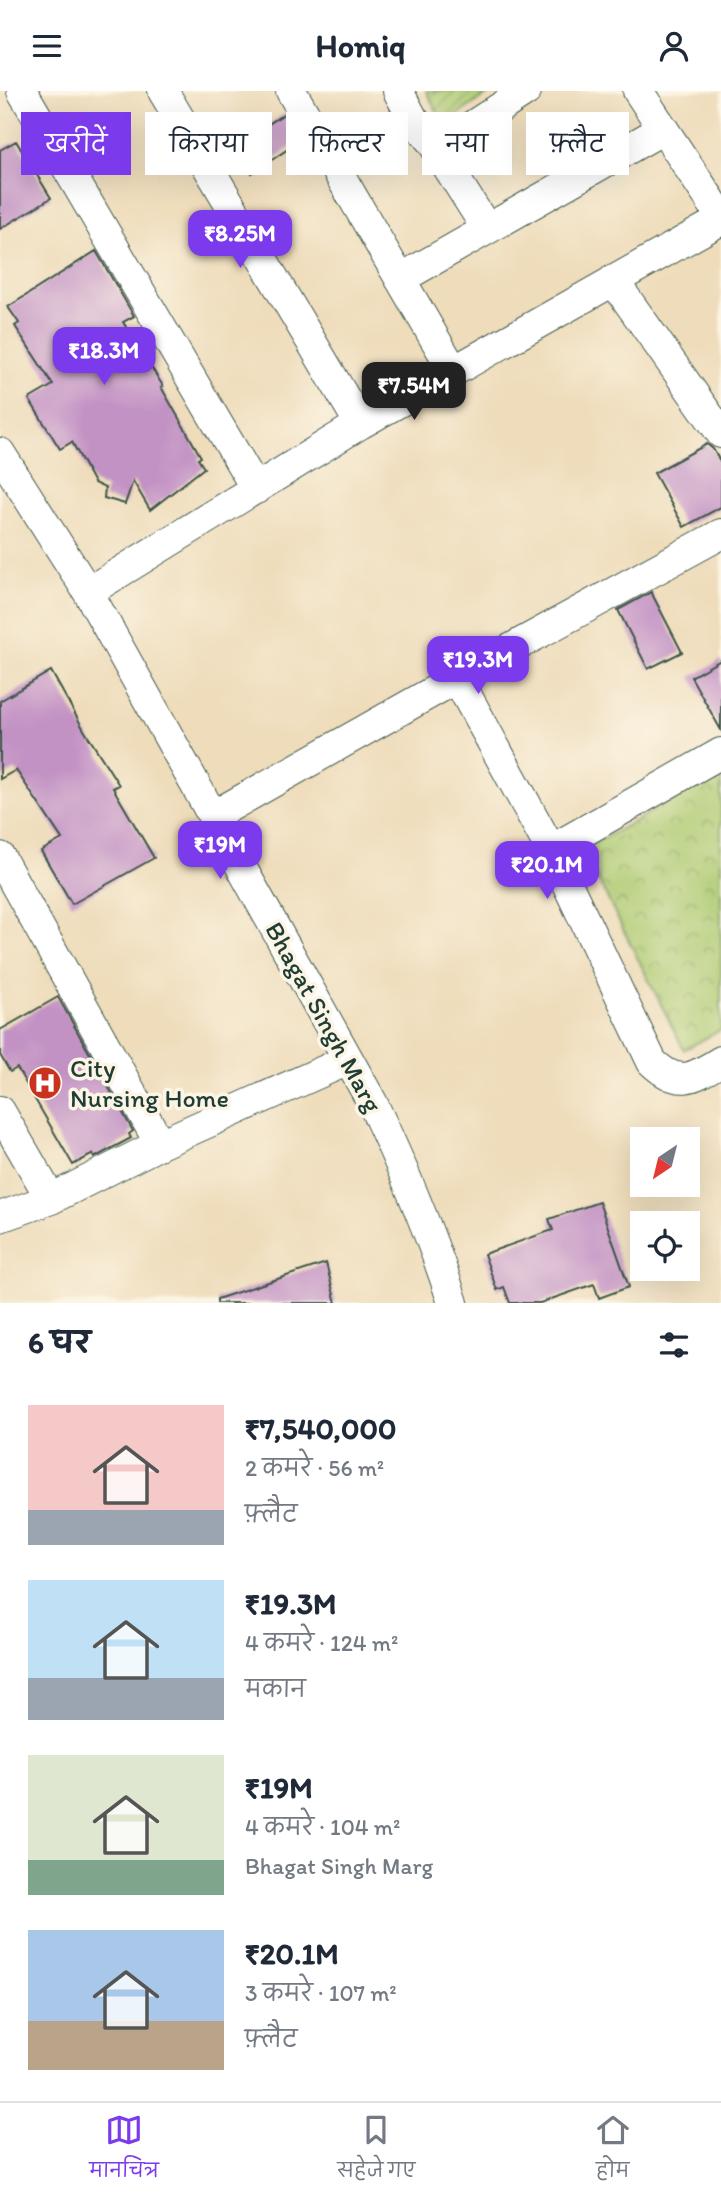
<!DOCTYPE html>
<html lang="hi">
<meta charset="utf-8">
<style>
:root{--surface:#fff;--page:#f6f6f7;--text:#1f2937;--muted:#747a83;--line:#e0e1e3;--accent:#7c3aed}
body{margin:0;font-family:Itim,"Playpen Sans Deva",sans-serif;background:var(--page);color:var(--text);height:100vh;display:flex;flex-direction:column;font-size:26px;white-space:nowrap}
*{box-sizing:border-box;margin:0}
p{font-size:23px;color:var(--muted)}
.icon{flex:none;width:38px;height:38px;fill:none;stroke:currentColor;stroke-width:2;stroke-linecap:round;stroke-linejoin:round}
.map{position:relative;height:1212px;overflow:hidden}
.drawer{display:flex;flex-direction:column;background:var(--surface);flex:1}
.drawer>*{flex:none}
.top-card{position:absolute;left:21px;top:21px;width:679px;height:63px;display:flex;gap:14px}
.needle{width:46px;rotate:215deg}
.tools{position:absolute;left:630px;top:1036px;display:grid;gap:14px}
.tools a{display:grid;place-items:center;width:70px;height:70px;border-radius:0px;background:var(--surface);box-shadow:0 7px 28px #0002;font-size:35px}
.price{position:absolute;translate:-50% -60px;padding:0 16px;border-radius:14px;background:var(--accent);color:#fff;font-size:23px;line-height:46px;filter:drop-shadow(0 2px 4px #0008)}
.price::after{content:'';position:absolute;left:50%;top:42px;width:21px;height:16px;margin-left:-10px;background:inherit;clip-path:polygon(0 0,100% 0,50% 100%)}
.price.current{background:#222;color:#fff}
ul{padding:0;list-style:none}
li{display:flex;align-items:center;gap:21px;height:175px;padding:0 28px}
li span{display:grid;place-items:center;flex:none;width:196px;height:140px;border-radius:0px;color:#555}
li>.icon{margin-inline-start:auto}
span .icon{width:84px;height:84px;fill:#fffc;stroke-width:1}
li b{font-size:30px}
h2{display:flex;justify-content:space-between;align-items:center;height:84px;padding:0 28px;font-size:30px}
.chip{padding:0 24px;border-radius:0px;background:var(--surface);box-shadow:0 7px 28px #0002;font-size:24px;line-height:63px}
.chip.current{background:var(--accent);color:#fff}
header{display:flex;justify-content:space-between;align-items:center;height:91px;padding:0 28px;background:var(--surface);font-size:32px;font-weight:700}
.tab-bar{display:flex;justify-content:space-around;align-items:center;height:98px;border-top:2px solid var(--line);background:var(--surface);font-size:19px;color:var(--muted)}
.tab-bar a{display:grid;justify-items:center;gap:4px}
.tab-bar .current{color:var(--accent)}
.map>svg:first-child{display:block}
.park{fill:url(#park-crowns);stroke:#668453;stroke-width:2}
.garden{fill:url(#garden-furrows);stroke:#668453;stroke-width:2}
.building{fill:#c292c4}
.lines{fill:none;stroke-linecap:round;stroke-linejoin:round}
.minor-casing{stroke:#3e5548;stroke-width:32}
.minor{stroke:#fff;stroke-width:30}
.labels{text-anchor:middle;stroke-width:7;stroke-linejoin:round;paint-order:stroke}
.street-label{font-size:26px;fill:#1f3d34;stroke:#fcf5e5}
.poi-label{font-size:26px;fill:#1f3d34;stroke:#fcf5e5;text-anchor:start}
</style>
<header><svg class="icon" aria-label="menu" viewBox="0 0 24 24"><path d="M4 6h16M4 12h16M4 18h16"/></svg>Homiq<svg class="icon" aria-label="person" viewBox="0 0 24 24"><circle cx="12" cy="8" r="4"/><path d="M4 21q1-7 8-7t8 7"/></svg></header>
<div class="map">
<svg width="721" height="1212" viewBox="0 0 721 1212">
<defs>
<pattern id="park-crowns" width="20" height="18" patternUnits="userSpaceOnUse" patternTransform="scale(1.75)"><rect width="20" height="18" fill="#aecb72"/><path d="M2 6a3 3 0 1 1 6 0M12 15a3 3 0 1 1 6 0" fill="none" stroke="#8da65e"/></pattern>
<pattern id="garden-furrows" width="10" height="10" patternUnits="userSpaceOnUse" patternTransform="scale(1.75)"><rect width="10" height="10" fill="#aecb72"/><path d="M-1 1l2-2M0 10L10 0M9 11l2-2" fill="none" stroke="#8da65e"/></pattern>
</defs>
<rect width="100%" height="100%" fill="#fcf5e5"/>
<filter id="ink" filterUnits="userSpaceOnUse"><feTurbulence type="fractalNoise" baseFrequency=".0143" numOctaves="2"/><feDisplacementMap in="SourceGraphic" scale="14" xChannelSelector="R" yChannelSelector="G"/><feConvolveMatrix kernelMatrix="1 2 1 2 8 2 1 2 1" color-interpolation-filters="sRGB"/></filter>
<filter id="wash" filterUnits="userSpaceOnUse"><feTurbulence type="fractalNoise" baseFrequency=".00686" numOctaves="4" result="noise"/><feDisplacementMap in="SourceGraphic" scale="28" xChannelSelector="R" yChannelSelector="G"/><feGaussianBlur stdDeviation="1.57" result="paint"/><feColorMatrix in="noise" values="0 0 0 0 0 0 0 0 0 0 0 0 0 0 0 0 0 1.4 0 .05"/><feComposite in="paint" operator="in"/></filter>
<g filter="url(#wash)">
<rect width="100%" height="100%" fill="#eedcba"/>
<!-- park -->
<path class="park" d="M721,682v257l-37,20 -101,-200z"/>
<!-- garden -->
<path class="garden" d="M426,0h66l-48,33z"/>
<g id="blocks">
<!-- building -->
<path class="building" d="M284,23l16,27 -48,32 -17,-27z
M16,50l35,57 -51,31v-79z
M96,160l38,65 -11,6 40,64 -2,1 40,70 -3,2 6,9 -54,42 -17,-29 -8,23 -21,-6 1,-10 -11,-5 -22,-41 -12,7 -31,-50 24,-14 -38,-59 4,-3 -11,-16z
M707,353l6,5 8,14v44l-37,20 -30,-54z
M651,501l31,60 -34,17 -30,-59z
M721,569v70l-30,-53z
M51,580l33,59 35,55 -6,3 41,70 -82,46 -31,-53 21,-12 -46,-69 -16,9v-78z
M58,906l75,134 -4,3 2,4 -15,8 -22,12 -1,-4 -20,11 -56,-97 -7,4 -10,-17v-25z
M599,1111l30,85 -30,11 -5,-14 -54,19h-30l-6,-16 -7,3 -13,-36 69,-24 -4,-11z
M326,1172l10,40h-119v-4z"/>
</g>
</g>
<g filter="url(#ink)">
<use href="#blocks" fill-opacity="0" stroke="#3e5548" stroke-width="2"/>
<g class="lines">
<defs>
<path id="minor" d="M22,0l234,398
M163,0l197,333
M291,0l162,279
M398,0l15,28 19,23 20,-3 74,-48
M638,0l83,125
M432,51l55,87
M400,188l263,-150
M613,189l108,153
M0,362l88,139 284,510c31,66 59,131 81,201
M88,501l272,-168 361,-204
M457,587l94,172 101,212c27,26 41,16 69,-1
M213,725l244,-138 264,-144
M551,759l170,-97
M0,766l160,287
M0,1020l51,88
M0,1126l51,-18 109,-55 188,-84"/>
</defs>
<!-- minor casing -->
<use href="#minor" class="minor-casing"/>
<!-- minor -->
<use href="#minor" class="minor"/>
</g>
</g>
<!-- icons -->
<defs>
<symbol id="hospital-disc" viewBox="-11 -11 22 22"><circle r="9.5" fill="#c8321e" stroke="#fcf5e5"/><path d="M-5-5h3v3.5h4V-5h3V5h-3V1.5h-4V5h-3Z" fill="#fff"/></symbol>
</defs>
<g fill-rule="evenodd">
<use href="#hospital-disc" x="26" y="973" width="38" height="38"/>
</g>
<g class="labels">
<!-- street labels -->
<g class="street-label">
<text transform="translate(324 926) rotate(61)" y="9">Bhagat Singh Marg</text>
</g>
<!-- poi labels -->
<g class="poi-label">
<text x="70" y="986">City<tspan x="70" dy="30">Nursing Home</tspan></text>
</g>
</g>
</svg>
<div class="tools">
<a><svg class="needle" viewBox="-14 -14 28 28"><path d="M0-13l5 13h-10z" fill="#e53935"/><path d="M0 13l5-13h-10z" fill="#747a83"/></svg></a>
<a><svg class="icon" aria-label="locate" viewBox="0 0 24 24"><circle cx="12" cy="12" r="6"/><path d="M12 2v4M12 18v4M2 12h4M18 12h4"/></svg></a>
</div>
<b class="price" style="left:240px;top:179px">₹8.25M</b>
<b class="price" style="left:104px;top:296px">₹18.3M</b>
<b class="price current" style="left:414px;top:331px">₹7.54M</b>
<b class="price" style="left:478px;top:605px">₹19.3M</b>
<b class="price" style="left:220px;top:790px">₹19M</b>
<b class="price" style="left:547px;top:810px">₹20.1M</b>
<div class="top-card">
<a class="chip current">खरीदें</a>
<a class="chip">किराया</a>
<a class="chip">फ़िल्टर</a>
<a class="chip">नया</a>
<a class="chip">फ़्लैट</a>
</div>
</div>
<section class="drawer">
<h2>6 घर<svg class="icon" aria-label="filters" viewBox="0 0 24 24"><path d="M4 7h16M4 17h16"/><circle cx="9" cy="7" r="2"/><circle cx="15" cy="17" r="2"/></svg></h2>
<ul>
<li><span style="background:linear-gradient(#f6c9c9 75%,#9aa5b1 0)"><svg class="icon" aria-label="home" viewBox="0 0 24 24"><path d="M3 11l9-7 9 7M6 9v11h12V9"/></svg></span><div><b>₹7,540,000</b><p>2 कमरे · 56 m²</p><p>फ़्लैट</p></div></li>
<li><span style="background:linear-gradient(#bfe0f5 70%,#9aa5b1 0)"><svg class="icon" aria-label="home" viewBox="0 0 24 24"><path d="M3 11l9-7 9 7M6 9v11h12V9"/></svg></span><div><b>₹19.3M</b><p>4 कमरे · 124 m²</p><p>मकान</p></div></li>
<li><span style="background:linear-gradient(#dfe7d0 75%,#7fa58c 0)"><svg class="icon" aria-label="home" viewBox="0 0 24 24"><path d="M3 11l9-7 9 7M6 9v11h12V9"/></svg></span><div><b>₹19M</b><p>4 कमरे · 104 m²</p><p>Bhagat Singh Marg</p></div></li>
<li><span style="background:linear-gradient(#a9c7e8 65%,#b9a48a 0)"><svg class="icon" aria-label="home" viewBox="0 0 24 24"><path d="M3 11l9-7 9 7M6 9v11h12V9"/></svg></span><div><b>₹20.1M</b><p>3 कमरे · 107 m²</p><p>फ़्लैट</p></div></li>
</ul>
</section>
<nav class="tab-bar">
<a class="current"><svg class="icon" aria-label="map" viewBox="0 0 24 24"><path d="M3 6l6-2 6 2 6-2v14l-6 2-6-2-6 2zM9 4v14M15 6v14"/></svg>मानचित्र</a>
<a><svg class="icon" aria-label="saved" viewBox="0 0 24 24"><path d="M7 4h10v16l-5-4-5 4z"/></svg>सहेजे गए</a>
<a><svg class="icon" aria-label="home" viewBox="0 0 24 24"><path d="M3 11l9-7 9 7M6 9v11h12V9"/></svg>होम</a>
</nav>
